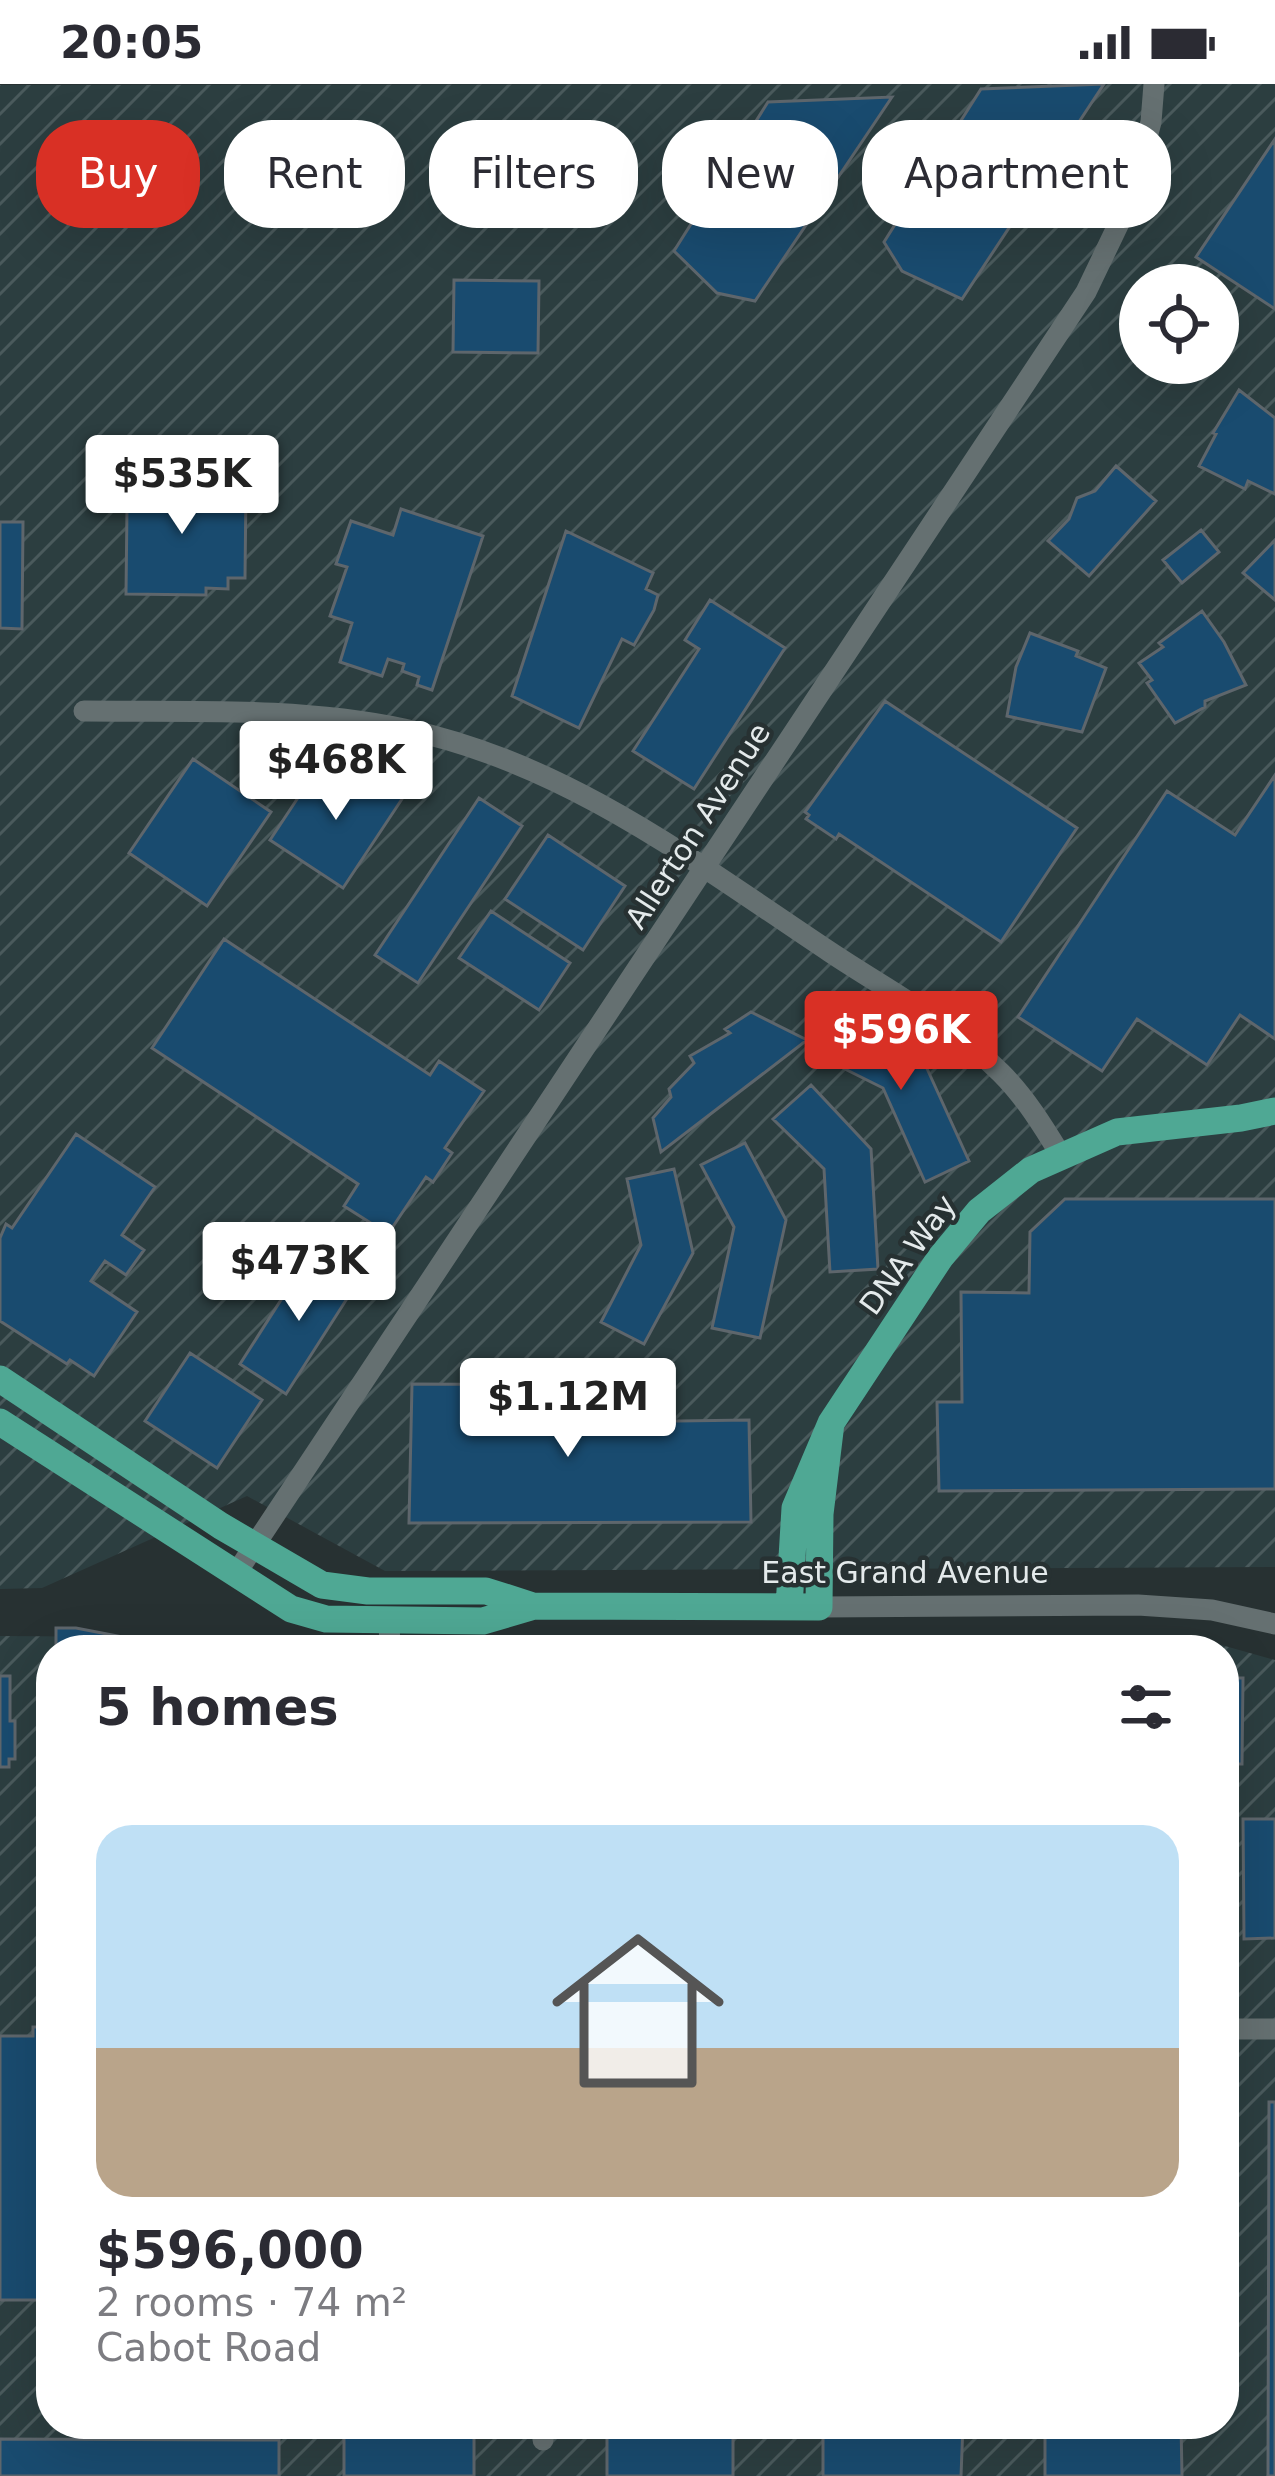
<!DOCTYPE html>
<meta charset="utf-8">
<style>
:root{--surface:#fff;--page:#f2f2f3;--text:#2b2b33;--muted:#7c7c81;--accent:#d93025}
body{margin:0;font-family:"DejaVu Sans",sans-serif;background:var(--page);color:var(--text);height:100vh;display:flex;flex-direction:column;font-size:45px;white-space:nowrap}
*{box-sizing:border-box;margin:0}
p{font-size:39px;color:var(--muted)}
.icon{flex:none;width:66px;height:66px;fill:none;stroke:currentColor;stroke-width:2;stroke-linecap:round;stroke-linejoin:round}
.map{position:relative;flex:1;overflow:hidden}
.side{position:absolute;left:36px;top:1551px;width:1203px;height:804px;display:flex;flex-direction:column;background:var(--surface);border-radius:48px;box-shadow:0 12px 48px #0002}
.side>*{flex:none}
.banner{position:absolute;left:36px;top:36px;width:1203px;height:108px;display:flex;gap:24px}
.fabs{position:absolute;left:1119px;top:180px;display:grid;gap:24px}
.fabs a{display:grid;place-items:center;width:120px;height:120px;border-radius:50%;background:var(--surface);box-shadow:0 12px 48px #0002;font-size:60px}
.price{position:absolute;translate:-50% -102px;padding:0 27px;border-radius:12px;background:#fff;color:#222;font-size:39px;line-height:78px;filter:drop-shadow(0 3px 6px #0008)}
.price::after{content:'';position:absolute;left:50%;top:72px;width:36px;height:27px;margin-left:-18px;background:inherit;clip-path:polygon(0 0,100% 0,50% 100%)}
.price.active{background:var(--accent);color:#fff}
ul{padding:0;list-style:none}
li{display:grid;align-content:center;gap:24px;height:636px;padding:0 60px}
li span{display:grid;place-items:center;height:372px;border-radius:36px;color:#555}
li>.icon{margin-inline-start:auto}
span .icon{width:216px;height:216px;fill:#fffc;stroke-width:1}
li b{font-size:51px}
h2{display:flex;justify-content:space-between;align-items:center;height:144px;padding:0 60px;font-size:51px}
.chip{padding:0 42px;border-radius:48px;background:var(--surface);box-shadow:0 12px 48px #0002;font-size:42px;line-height:108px}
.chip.active{background:var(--accent);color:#fff}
.status{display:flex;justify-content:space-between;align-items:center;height:84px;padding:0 60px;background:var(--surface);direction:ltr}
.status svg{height:33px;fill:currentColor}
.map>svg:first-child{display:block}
.industrial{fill:url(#industrial-furrows);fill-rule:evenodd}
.building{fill:#194b6f;stroke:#5e666c;stroke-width:3}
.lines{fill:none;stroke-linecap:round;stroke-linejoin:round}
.minor{stroke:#657071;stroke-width:21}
.major{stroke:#4fa894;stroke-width:27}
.labels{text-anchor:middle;stroke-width:9;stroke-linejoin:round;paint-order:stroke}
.street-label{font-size:30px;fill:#e4eaeb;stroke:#273132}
</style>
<div class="status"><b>20:05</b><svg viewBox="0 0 49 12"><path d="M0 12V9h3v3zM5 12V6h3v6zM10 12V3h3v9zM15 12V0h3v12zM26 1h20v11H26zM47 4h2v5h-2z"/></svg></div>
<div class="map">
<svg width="1275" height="2392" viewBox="0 0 1275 2392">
<defs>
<pattern id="industrial-furrows" width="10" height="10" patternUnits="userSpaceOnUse" patternTransform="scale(3)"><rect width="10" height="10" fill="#2c3e40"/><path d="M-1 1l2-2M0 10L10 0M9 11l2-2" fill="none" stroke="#4a5a5c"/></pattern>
</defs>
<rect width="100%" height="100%" fill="#273132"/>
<!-- industrial -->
<path class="industrial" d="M1275,0v1483l-890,4 -138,-75 -205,92 -42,1v-1504zM1140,201h78v78h-78z
M0,1552l1218,8 57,16v816h-1275zM51,1566h1173v774h-1173z"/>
<!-- building -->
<path class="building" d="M1104,0l-142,215 -60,-28 -18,-29 97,-153z
M892,13l-137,204 -38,-8 -43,-42 94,-149z
M1275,55v170l-79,-52z
M454,196l85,1 -1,72 -85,-1z
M1239,306l36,28v76l-27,-13 -3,8 -46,-23 17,-32 -3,-1z
M1116,382l40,35 -67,75 -41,-35 21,-22 8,-21 18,-7z
M111,401l135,2 -1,91h-17v11l-22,-1v7l-80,-1 1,-86h-17z
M401,425l82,27 -51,154 -15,-5 2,-8 -17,-6 2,-7 -16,-5 -6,17 -42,-14 12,-39 -22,-7 17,-49 -11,-3 15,-43 42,14z
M0,438h23l-1,107 -22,-1z
M1201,446l18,22 -37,31 -19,-23z
M566,447l87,42 -7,16 12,6 -4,15 -20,35 -12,-6 -43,89 -67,-32z
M1275,456v60l-32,-27z
M710,516l75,48 -91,141 -61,-38 66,-102 -14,-9z
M1202,527l22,31 22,43 -41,16v6l-30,16 -28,-40 5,-3 -13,-17 24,-16 -4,-4z
M1030,549l48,18 -2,5 30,12 -24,64 -75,-16 9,-49z
M885,617l192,127 -76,114 -162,-108 -3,5 -30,-20 3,-4 -4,-3z
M193,675l78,53 -64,94 -78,-53z
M319,682l36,24 13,-18 36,24 -61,92 -73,-48z
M1275,691v264l-35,-24 -33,50 -70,-46 -35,52 -84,-54 149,-226 68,44z
M479,714l43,28 -104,157 -43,-28z
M548,751l77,51 -42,64 -78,-51z
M491,827l79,52 -31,47 -80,-52z
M224,855l206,136 9,-14 45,30 -39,57 7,5 -19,29 -7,-5 -38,57 -44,-28 14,-22 -206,-136z
M751,928l56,28 -146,112 -8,-34 18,-21 -2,-8 25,-26 -4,-7 40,-23 -5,-4z
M842,930l77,37 50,110 -44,21 -42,-94 -60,-30z
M811,1001l60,64 7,120 -48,3 -6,-103 -51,-50z
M76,1050l79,53 -33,48 22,15 -18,25 -21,-14 -14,20 46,31 -43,64 -24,-16 -3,4 -67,-43v-83l6,-14 6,4z
M745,1059l41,77 -26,118 -48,-10 22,-101 -33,-62z
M674,1085l19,84 -49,91 -43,-22 40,-77 -14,-66z
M1065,1115h210v290l-336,2 -2,-89h25l-1,-110 68,1 1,-61z
M311,1169l46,30 -71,111 -46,-30z
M190,1269l72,47 -45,68 -72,-47z
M412,1300l195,1v37l142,-2 2,102 -342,1z
M56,1544h20l114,22h-134z
M0,1592h10v45h5v38h-6v8h-9z
M1224,1594h19l-1,86h-18z
M1243,1735h32v119l-31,1z
M33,1943h18v273h-51v-264h33z
M1269,2018h6v374h-7z
M344,2340h130v52h-130z
M607,2340h126v52h-126z
M823,2340h140l-2,52h-138z
M1045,2340h136l1,52h-137z
M0,2355l279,1v36h-279z"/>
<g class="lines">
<!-- minor -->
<path class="minor" d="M84,627c106,1 215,-4 320,18 161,33 292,134 426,223 57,38 122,72 171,121 24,24 42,53 59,81
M235,1491l851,-1283 45,-94 20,-76 3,-38
M819,1523l319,-2 74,5 63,14
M389,1536l1,30
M1224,1945h51
M543,2340v16"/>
<!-- major -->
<path class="major" d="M0,1295l221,147 101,59 46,6h118l47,15
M0,1338l291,187 35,10 157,2 51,-15 285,1 1,-93 11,-91
M789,1523l6,-99 36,-85 109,-165 39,-47 52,-41 86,-38 124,-14 34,-7"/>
</g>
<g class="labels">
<!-- street labels -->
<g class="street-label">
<text transform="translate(698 742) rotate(-57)" y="10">Allerton Avenue</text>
<text transform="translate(908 1171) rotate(-54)" y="10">DNA Way</text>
<text x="905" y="1499">East Grand Avenue</text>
</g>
</g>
</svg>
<div class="fabs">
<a><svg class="icon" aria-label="locate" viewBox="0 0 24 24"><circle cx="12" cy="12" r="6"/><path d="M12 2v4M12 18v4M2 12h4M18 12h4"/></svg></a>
</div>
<b class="price" style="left:182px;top:453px">$535K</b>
<b class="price" style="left:336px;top:739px">$468K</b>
<b class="price active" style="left:901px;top:1009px">$596K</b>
<b class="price" style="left:299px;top:1240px">$473K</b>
<b class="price" style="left:568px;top:1376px">$1.12M</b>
<div class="banner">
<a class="chip active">Buy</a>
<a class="chip">Rent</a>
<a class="chip">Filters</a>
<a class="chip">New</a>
<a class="chip">Apartment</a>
</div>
<section class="side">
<h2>5 homes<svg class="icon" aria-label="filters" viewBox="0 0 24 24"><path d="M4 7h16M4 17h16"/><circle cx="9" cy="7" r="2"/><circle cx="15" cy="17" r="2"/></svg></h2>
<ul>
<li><span style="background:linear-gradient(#bfe0f5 60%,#b9a48a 0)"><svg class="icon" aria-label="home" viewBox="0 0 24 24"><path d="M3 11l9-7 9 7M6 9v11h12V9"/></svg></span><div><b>$596,000</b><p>2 rooms · 74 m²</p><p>Cabot Road</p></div></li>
</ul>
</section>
</div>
